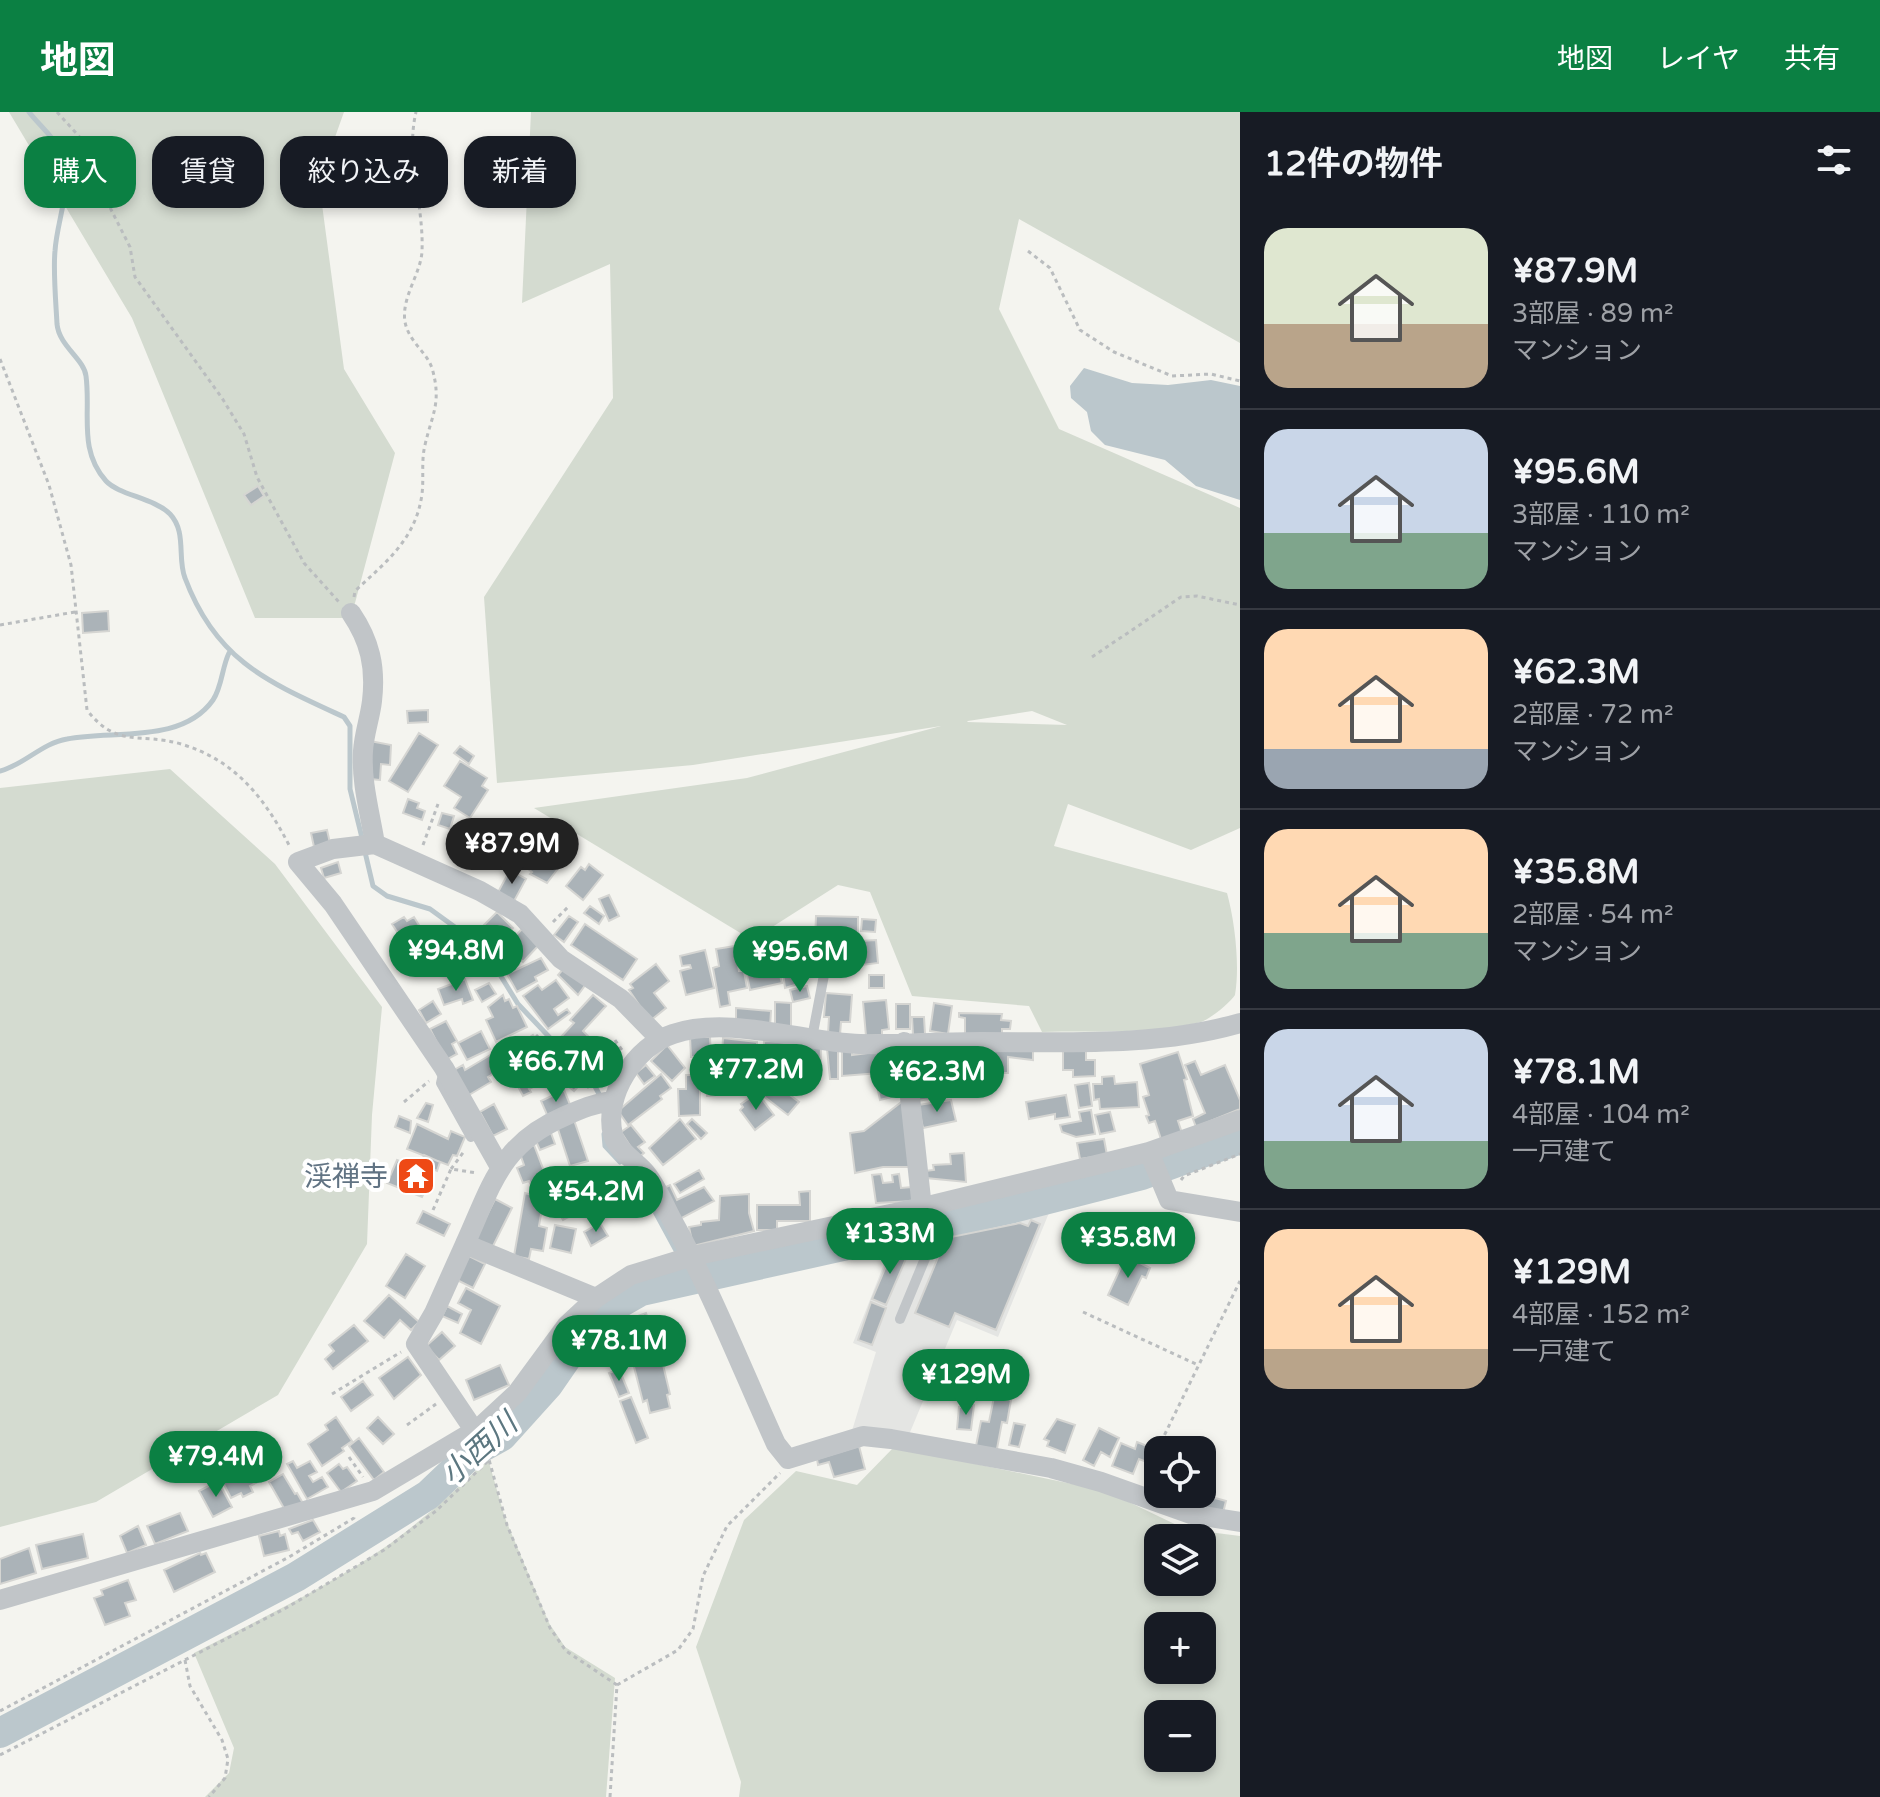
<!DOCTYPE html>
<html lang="ja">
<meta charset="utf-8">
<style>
:root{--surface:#171b24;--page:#242831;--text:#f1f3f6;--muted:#9ea1a6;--line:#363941;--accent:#0b8043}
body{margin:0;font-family:"Varela Round","Noto Sans JP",sans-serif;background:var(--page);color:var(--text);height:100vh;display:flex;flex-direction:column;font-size:30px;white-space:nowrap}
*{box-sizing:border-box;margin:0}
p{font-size:26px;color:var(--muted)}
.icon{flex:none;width:44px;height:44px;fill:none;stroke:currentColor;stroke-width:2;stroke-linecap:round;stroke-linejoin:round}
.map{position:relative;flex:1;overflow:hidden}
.drawer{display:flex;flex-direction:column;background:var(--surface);width:640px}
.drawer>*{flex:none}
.hud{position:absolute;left:24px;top:24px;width:760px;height:72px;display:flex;gap:16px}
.controls{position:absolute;left:1144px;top:1324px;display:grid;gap:16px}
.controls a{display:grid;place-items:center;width:72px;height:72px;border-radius:16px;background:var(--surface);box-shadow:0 4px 12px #0003;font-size:40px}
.price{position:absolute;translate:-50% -68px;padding:0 18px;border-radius:28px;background:var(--accent);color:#fff;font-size:26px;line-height:52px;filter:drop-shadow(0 2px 4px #0008)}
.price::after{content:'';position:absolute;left:50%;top:48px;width:24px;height:18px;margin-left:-12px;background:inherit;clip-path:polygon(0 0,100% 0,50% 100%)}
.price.current{background:#222;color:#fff}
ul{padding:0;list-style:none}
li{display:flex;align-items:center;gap:24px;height:200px;padding:0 24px}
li+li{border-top:2px solid var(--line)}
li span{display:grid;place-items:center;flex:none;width:224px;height:160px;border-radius:24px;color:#555}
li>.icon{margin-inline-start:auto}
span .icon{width:96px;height:96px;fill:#fffc;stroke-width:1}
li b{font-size:34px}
h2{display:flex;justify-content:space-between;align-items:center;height:96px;padding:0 24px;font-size:34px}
.chip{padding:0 28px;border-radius:24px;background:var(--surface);box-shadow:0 4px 12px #0003;font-size:28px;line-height:72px}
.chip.current{background:var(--accent);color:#fff}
header{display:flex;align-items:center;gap:48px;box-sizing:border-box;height:112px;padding:0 40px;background:var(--accent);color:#fff}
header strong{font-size:38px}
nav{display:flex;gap:44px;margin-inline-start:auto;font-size:28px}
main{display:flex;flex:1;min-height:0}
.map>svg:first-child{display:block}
.built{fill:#e4e5e3}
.green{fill:#d4dbd0;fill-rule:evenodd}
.water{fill:#bbc7cc}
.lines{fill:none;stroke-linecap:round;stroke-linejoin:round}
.stream{stroke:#bbc7cc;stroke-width:5}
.river{stroke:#bbc7cc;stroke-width:30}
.building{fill:#abb3b8;stroke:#d5d5d2;stroke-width:2}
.path{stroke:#babdbf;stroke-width:3;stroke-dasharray:4 4;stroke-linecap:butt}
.service{stroke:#c1c5c8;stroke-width:10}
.minor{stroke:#c1c5c8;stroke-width:20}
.labels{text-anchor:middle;stroke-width:8;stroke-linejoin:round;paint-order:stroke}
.poi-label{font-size:28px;fill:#617383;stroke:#fff;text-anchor:end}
.water-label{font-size:30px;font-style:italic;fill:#5c7780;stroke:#fff}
</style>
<header>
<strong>地図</strong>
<nav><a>地図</a><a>レイヤ</a><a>共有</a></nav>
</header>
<main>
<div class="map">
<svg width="1240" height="1685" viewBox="0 0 1240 1685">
<rect width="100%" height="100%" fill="#f4f4ef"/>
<!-- built -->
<path class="built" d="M1051,1096l-53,129 -41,-17 -49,117 -57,-3 25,-82 -23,-9 40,-102z"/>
<!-- green -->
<path class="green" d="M9,0h335l-25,70 25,187 51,84 -44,165h-96l-123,-300z
M531,0h709v231l-221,-124 -20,90 60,120 181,79v320l-49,22 -123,-46 -14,42 173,47c8,29 13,73 8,102 -5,8 -25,24 -34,27 -50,13 -108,8 -159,10l-13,-26 -117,-10 -42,-104 -32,-7 -86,55 -218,-132 213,-30 194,-52 -248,39 -196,18 -13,-186 129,-199 -3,-134 -88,39zM1032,599l35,14 -100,-3 1,-1z
M170,657l105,95 107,143 -10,108 -5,129 -89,151 -182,107 -96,25v-739z
M894,1335l212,44 79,38 55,7v261h-501l2,-15 -45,-135 48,-127 52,-49 61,14zM1158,1426h44v44h-44zM1158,1514h44v44h-44zM1158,1602h44v44h-44z
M488,1347l17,59 44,105 16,24 50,31 -9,119h-401l24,-24 5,-25 -40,-95c66,-34 136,-67 197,-110 35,-26 66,-54 97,-84z"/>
<!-- water -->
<path class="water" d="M1084,256l48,15 36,2 43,-5 29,6v114l-44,-14 -31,-26 -60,-15 -14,-14 -4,-19 -16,-14 -1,-12z"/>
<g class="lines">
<!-- stream -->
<path class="stream" d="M29,0c9,12 24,24 31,38 15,32 -3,68 -5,101 -2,20 1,53 2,73 2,22 27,35 29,52 5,37 -8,74 20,105 13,14 48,17 64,33 17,18 7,44 15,64 31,83 83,104 159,139l6,9v63l13,53
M0,659c24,-6 42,-28 67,-32 47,-9 115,5 146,-39 9,-13 9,-33 16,-47
M365,740l8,34 14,10 43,13 40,29 24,27 24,39 53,56 16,11 13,25
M604,1022l1,12 15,16
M634,1061l45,83
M683,1153l8,14"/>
<!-- river -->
<path class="river" d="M0,1621l296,-156 132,-82 45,-43 29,-16 46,-51 38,-55 20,-19 35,-20 372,-83 129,-33 98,-36"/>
</g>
<!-- building -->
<path class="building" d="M258,374l6,10 -13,9 -7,-10z
M108,499l1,20 -26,2 -1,-20z
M428,598v12l-20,1 -1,-12z
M419,621l19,12 -30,47 -19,-11z
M370,629l21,4 -1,20 -9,-1 -1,16 -10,-1z
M460,634l14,10 -5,8 -15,-11z
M460,649l27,17 -5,8 6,4 -18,28 -16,-10 7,-11 -17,-11z
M408,687l11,4 -2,5 8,3 -3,9 -19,-7z
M442,701l12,3 -4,13 -12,-4z
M457,713l33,7 -10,29 -19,-4 1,-4 -13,-4z
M520,717l10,7 -8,10 -10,-7z
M327,718l3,13 -16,4 -3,-14z
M534,727l29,23 -16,21 -17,-9 2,-2 -15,-12z
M495,728l18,6 -5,16 -18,-6z
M338,750l3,11 -17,5 -3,-10z
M589,752l14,11 -20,25 -17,-14 15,-19 4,3z
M510,758l16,9 -13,24 -16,-9z
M609,783l10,21 -10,5 -10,-22z
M590,794l14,10 -5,8 -15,-11z
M497,800l16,16 -20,21 -17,-16z
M569,804l9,6 -14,20 -10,-7z
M816,804l42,1v24l-43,-1z
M404,805l3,4 7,-4 11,18 -18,12 -15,-23z
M862,807l14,1 -1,12 -14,-1z
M585,812l52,35 -14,21 -52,-35z
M522,817l17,16 -16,17 -5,-5 -4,4 -12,-11z
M876,828l2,23 -16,2 -2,-24z
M735,834l4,25h5l3,17 -19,4 2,13 -10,2 -7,-39 6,-2 -3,-17z
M803,834l20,4 -2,13 -21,-4z
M705,838l9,38 -28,7 -6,-24 11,-3 -1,-3 -8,1 -2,-10z
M541,846l7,12 -13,7 2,4 -20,11 -10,-18z
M777,851l5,20 -32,7 -4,-20z
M791,851l1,8h4l2,13 -13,4 -3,-23z
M656,852l13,17 -15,12 12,15 -16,13 -21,-31 4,-2 -3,-4z
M564,856l22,16 -8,11 -20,-20z
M869,863h15v13h-15z
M465,867l8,21 -10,4 -1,-5 -18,6 -6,-16z
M556,868l13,18 -15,11 4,6 9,-6 3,4 -22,16 -25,-33 15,-11 4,5z
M489,871l7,11 -14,8 -7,-12z
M807,874l3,12 -17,4 -3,-12z
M826,881l26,2 -2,27h-9l-1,13 -12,-1 1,-17h-5z
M503,883l2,6 4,-2 4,9 4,-2 10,21 -31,15 -10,-22 7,-3 -5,-10z
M593,883l13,11 -23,25 6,6 -13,15 -16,-14 14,-15 -4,-3z
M886,888l3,29 -7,1v5l-16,1 -3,-34z
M433,889l8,13 -15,9 -7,-13z
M775,890l16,1v25l-16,-1z
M934,891l18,3 -4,28 -18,-3z
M896,892h14v25h-14z
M736,896l35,3 -1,16 -34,-1z
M959,901l43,1 -1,6 10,1 -1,8h-8v6l-37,-1v-16l-6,-1z
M912,905h12l1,17 -12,1z
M446,909l11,20 -5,3 5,10 -11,6 -16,-31z
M481,919l9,18 -23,11 -9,-17z
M533,923l6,8 -14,10 -6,-8z
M690,925h20l1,20h-20z
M723,926l34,4v13l-35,-2z
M599,928l25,24 -17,17 -25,-24z
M764,929l48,2 9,5 -1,28 -14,-1 1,-5 -44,-1z
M667,933l18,23 -13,13 -21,-20z
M507,934l8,18 -12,5 -7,-18z
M827,936h11v31h-8z
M983,936h50v12l-25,-3v16h-22z
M544,937l17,24 -32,16 2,3 -8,4 -10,-19 8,-4 -2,-4 20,-9 -4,-7z
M890,938l3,22 -51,4v-25h10v4z
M913,938h41v3h12v23h-52z
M1063,938h23v10h9v16l-22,1v-7h-10z
M1178,940l9,27 -3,1 9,36 -15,5 4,12 -21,6 -6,-18 -6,2 -3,-7 3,-1 -6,-18 6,-2 -9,-31z
M492,942l9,15 -13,8 3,5 -22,13 -15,-25 9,-5 2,5z
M1195,949l6,14 24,-10 15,35v9l-44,18 -3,-8 12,-6 -20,-48z
M646,953l9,11 -11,8 -8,-11z
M745,953l3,27 -41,4 -2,-20 4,-1v-7z
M570,960l12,10 -8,9 -12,-10z
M661,962l10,14 -11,8 2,3 -34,26 -10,-14z
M686,963h14v40l-21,1 -1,-27h8z
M1114,964l1,8 22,-2 2,25 -39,2 -1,-10 -5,1 -1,-16h9v-7z
M900,969l3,13 -23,6 -3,-14z
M773,970l26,20 -11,13 -26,-20z
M934,971l2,15 -19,3 -2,-15z
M1089,971l3,23 -13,2 -4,-23z
M564,978l7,17 -23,10 -7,-16z
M754,983l2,3 3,-3 15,20 -19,15 -15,-20 3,-3 -2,-3z
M1066,983l4,22 -15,2v-5l-26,5 -3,-17z
M904,988l6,67h-27l-28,6 -5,-40 14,-2z
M951,988l5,21 -33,7 -5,-23z
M426,991l7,2 -5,17 -11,-4z
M494,992l13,25 -14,7 -13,-24z
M1091,998l4,24 -19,3 -14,-5 -2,-7 21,-4 -2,-9z
M1110,1000l5,19 -15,3 -5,-19z
M399,1004l12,5 -1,12 -15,-6z
M680,1007l16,20 -33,26 -14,-17z
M692,1007l15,14 -6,6 -14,-15z
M574,1008l14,41 -18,5 -13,-40z
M417,1012l31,15 3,-8 14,6 -8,19 -4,-1 -5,10 -41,-16z
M631,1013l14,17 -7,5 6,6 -6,5 -17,-26z
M551,1021l4,11 -15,6 -5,-11z
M1104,1027l3,16 -27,4 -3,-16z
M534,1033l13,34 -16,6 -2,-4 -6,2 -6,-15 7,-3 -5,-14z
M964,1041l2,29 -40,-4 -1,-7 9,-1 -1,-5 18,-1 -1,-10z
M424,1043l16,7 -3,9 -16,-7z
M397,1048l10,4 2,-4 25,10 -12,27 -35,-14z
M612,1056l11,26 -34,15 -11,-26z
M699,1058l5,9 -24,14 -6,-9z
M881,1062l2,9 10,-1 -1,-7 7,-1 2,14 11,-1 2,14 -38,2 -4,-28z
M670,1073l7,15 27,-13 10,14 -36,19 -16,-31z
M810,1079v30h-33v9h-20v-25h43l-1,-13z
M525,1081l24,7 -2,15 -6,-1 -2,12 8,2 -4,23 -12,-2 -2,10 -15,-3z
M749,1082v19l5,18 -61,15 -4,-19 12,-2v-3l18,-2 1,-24z
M495,1087l17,9 -20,40 -17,-9z
M572,1087l6,13 -15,8 -7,-12z
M423,1099l27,13 -6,12 -27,-13z
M1031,1108l9,4 -44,106 -41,-17 -6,14 -34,-14 31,-75 74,-15 8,3z
M600,1111l8,13 -17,10 -7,-14z
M555,1113l21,4 -5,24 -21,-5z
M906,1137l2,5 -22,51 -14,-6 20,-47z
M406,1142l19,12 -20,32 -19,-12z
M469,1144l16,8 -12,24 -16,-8z
M1126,1144l24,12 -4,10 -4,-2 -14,29 -20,-10z
M466,1176l34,18 -19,38 -21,-11 11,-23 -13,-7z
M389,1183l30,27 -8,8 -11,-10 -16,18 -20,-17z
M871,1190l15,6 -14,37 -14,-5z
M447,1194l15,8 -4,9 -16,-7z
M646,1201l3,9 9,-3 11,25 -24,9 -13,-35z
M354,1213l14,16 -35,28 -8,-10 9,-8 -5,-6z
M442,1220l13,14 -16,14 -13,-14z
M660,1240l10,42 -3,1 3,13 -20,5 -3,-13 -4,2 -11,-43z
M408,1245l13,18 -27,24 -15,-21z
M500,1253l9,20 -35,15 -8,-20z
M619,1257l10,24 -10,4 -10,-24z
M363,1269l10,14 -22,16 -10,-14z
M631,1285l17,41 -12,5 -16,-42z
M994,1285l17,3 -4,23 -5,-1 -6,32 -21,-3 6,-30 8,1z
M966,1292l8,1 -3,25 -14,-1 2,-22h6z
M336,1305l16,24 -10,7 2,3 -22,15 -14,-22 20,-14 -3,-5z
M378,1305l16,17 -11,10 -16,-16z
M1057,1307l18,6 -10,28 -18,-7 2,-5 -5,-2z
M1014,1311l11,2 -6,22 -10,-2z
M1099,1316l20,10 -9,19 -9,-5 -7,14 -11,-6z
M359,1326l25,34 -10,8 -25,-34z
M1137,1330l20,8 -5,14 -13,-5 -6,15 -21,-8 9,-23 14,6z
M859,1334l6,23 -31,8 -5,-15 -11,3 -1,-6z
M256,1339l2,4 6,-3 11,21 -25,13 3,6 -10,5 -2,-4 -10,5 -14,-27z
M293,1349l4,7 13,-7 7,11 -8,4 4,6 9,-5 6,10 -21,12 -20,-35z
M339,1352l4,5 4,-2 10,14 -16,11 -14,-19z
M1158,1354v27l-11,-6z
M283,1362l12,20 2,-1 7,12 -19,5 -16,-28z
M218,1369l14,26 -19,10 -14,-26z
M1202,1377l8,2 -2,5 18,5 -3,12 -37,-10 2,-9h14z
M180,1401l8,18 -33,13 -8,-18z
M313,1408l7,12 -17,9 -5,-9 -6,2 -3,-5z
M138,1414l8,19 -19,8 -7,-17z
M279,1419l1,5 5,-2 4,16 -25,6 -5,-20z
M83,1422l5,24 -46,11 -6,-24z
M29,1436l7,25 -36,11v-25z
M200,1441l1,2 5,-2 9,19 -41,20 -10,-22z
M128,1468l8,20 -11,3 5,13 -25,9 -11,-27 9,-3 -2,-5z"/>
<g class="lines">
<!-- path -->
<path class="path" d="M57,0l29,32 7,30 37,73 5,30 87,121 22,36 13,43 47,86 35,39
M1028,139l22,17 30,62 34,22 58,24 39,-2 29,7
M0,247l49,126 22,80 16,145c30,39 54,22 94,34 54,16 84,54 109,103
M354,485l1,-6c31,-29 61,-52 67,-97 2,-16 -1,-33 3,-49 7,-31 17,-42 7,-77 -6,-17 -23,-26 -27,-46 -4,-25 16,-48 17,-71 2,-47 -17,-92 -6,-139
M0,513l75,-13
M1092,545l89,-60 16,-1 43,9
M423,733l15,-41
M553,810l17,-17
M536,923c17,17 42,33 53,53
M615,928l7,10
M979,949l4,34
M404,990l25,-21
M451,1057l14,-19
M1181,1068l3,-4 56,-22
M433,1098l18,-41 26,4
M1083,1200l115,53
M332,1282l69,-42
M407,1313l29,-21
M1161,1330l79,-161
M485,1333l22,80 43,103 16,23 51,34
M349,1345l14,20
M185,1548l5,26 32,54 6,19 -3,19 -16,19
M617,1573l61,-35 15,-21 10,-53 24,-50 53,-53
M0,1599l289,-154 65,-39 1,-4
M0,1643l286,-147 98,-58 52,-39 53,-51
M610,1685l7,-112"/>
<!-- service -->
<path class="service" d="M812,926l16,-84
M444,958l-3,13 30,54
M900,1207l31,-75 -3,-38"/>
<!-- minor -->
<path class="minor" d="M351,501c19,28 25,54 21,88 -2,17 -8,33 -9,50 -2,31 7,62 12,93l105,47 40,23 41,45 60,40 39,40
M375,732l-42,5 -35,13 35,42 111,164 56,99
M1240,911c-83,24 -174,19 -259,19 -40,0 -81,3 -121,2 -57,-2 -132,-29 -187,-10 -37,12 -70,61 -60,101 5,16 21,25 31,36 12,13 19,32 27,47 40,72 71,151 105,226l12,15 75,-23 28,3 160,29 50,14 90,32 49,8
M904,930l18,166
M1149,1040l20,48 71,12
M465,1132c27,-59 35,-100 100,-128 16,-7 30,-13 47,-15
M474,1318l-58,-86 18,-31 31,-69 131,54
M0,1488l373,-109 106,-63 38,-35 50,-68 29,-27 35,-23 62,-19 235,-50 221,-54 91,-32"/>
</g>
<!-- icons -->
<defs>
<symbol id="temple-square" viewBox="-11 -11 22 22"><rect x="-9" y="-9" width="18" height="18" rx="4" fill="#ee4915" stroke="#fff"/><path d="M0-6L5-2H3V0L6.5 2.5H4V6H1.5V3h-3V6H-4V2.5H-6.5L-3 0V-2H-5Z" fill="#fff"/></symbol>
</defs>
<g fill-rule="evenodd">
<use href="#temple-square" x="394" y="1042" width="44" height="44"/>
</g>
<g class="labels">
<!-- poi labels -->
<g class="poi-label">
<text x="388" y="1074">渓禅寺</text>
</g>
<!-- water labels -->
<g class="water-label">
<text transform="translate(479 1337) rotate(-42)" y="10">小西川</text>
</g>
</g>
</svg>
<div class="controls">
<a><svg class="icon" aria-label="locate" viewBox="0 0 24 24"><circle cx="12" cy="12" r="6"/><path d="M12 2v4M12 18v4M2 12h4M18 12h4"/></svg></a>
<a><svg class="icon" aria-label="layers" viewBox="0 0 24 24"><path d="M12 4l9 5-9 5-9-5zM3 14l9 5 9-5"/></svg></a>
<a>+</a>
<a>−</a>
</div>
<b class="price current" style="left:512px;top:774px">¥87.9M</b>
<b class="price" style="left:456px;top:881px">¥94.8M</b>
<b class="price" style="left:800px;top:882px">¥95.6M</b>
<b class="price" style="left:556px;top:992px">¥66.7M</b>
<b class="price" style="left:756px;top:1000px">¥77.2M</b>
<b class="price" style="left:937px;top:1002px">¥62.3M</b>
<b class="price" style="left:596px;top:1122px">¥54.2M</b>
<b class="price" style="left:890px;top:1164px">¥133M</b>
<b class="price" style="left:1128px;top:1168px">¥35.8M</b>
<b class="price" style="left:619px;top:1271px">¥78.1M</b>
<b class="price" style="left:966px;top:1305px">¥129M</b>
<b class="price" style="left:216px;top:1387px">¥79.4M</b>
<div class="hud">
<a class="chip current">購入</a>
<a class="chip">賃貸</a>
<a class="chip">絞り込み</a>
<a class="chip">新着</a>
</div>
</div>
<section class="drawer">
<h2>12件の物件<svg class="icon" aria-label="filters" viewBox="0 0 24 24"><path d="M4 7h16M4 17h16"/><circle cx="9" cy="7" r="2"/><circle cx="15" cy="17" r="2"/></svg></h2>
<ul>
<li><span style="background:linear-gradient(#dfe7d0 60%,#b9a48a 0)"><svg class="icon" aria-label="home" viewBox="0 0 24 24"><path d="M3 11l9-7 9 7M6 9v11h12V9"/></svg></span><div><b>¥87.9M</b><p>3部屋 · 89 m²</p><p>マンション</p></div></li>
<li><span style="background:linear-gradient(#c9d6e8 65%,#7fa58c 0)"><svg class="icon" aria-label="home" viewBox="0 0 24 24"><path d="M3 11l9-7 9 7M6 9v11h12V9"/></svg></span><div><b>¥95.6M</b><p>3部屋 · 110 m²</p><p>マンション</p></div></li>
<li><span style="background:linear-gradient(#ffd9b3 75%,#9aa5b1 0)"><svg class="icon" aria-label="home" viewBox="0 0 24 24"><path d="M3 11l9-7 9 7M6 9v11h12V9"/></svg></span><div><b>¥62.3M</b><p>2部屋 · 72 m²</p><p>マンション</p></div></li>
<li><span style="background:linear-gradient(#ffd9b3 65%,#7fa58c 0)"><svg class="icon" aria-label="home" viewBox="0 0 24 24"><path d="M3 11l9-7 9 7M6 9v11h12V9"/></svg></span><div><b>¥35.8M</b><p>2部屋 · 54 m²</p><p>マンション</p></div></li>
<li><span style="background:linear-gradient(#c9d6e8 70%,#7fa58c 0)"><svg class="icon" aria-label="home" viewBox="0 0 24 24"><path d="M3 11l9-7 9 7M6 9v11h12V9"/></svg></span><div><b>¥78.1M</b><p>4部屋 · 104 m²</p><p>一戸建て</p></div></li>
<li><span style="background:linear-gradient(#ffd9b3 75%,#b9a48a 0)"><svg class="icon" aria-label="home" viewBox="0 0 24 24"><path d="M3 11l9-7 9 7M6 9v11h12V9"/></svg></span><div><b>¥129M</b><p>4部屋 · 152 m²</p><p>一戸建て</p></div></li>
</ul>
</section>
</main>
